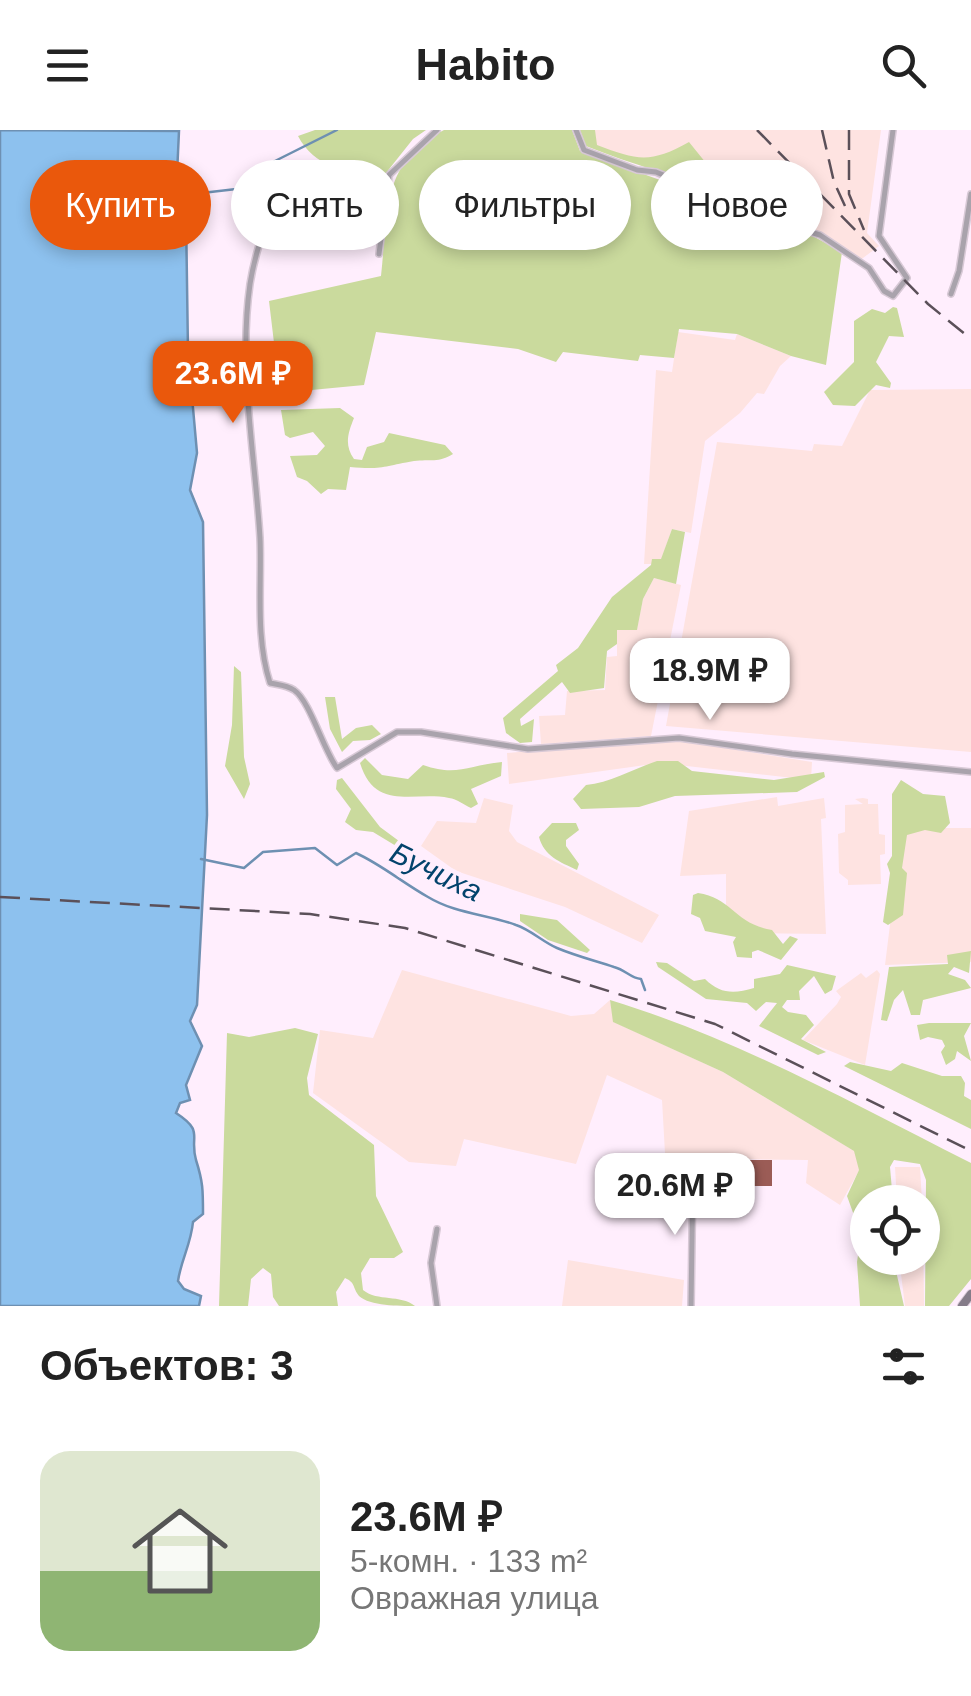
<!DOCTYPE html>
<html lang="ru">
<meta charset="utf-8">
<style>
:root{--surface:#fff;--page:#f6f6f6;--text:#222;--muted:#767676;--accent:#ea580c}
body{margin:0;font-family:Arial,sans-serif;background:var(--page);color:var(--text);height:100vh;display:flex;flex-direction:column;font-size:38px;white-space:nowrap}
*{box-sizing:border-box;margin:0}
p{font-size:32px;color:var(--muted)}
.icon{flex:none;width:55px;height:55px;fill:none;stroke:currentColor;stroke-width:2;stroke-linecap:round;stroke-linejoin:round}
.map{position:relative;height:1176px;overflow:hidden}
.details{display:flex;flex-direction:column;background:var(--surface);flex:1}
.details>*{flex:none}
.top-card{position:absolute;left:30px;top:30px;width:912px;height:90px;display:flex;gap:20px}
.fabs{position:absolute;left:850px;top:1055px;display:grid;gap:20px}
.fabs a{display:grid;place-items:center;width:90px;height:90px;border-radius:50%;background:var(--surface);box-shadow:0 5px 15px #0003;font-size:50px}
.price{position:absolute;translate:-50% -85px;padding:0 22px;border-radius:20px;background:#fff;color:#222;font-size:32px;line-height:65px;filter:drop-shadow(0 2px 5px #0008)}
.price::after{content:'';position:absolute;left:50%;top:60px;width:30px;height:22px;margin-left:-15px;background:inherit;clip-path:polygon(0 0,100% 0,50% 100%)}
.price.current{background:var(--accent);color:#fff}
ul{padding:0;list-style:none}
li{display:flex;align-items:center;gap:30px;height:250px;padding:0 40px}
li span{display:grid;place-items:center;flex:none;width:280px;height:200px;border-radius:30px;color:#555}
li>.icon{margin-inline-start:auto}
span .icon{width:120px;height:120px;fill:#fffc;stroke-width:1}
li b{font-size:42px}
h2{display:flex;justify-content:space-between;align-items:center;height:120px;padding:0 40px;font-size:42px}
.chip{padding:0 35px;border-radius:45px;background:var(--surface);box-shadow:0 5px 15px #0003;font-size:35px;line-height:90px}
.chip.current{background:var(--accent);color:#fff}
header{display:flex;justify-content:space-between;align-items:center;height:130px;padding:0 40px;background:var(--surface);font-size:45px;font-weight:700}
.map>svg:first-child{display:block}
.industrial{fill:#fee3e1}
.green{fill:#cada9d}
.water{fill:#8dc1ee;stroke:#6e90b2;stroke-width:2.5}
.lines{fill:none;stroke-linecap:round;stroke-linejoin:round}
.stream{stroke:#6e90b2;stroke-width:2.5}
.building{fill:#9b5c56}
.street-casing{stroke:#d8c9d6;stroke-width:8}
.secondary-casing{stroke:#d8c9d6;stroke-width:10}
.street{stroke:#a9a3ac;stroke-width:5}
.secondary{stroke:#857c89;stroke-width:8}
.rail{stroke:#5b5059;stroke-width:2.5;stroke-dasharray:20 10;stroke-linecap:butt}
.labels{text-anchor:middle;stroke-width:9;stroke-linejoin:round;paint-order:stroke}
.water-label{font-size:30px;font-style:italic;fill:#03436c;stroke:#ffeefd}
</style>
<header><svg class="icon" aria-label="menu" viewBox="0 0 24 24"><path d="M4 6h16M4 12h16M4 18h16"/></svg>Habito<svg class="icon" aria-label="search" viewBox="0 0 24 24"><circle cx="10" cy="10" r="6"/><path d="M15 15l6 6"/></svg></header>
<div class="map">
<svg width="971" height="1176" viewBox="0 0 971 1176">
<rect width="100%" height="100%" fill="#ffeefd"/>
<!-- industrial -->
<path class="industrial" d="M580,0h301l-14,103 12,13 -20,15 -54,-37 -31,-5 -39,-21 -149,-52z
M678,202l57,8 2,-6 54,22 -11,10 -16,28 -7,-1 -17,20 -35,28 -14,92 -19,-4 -11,31 -10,4h-7l12,-194 16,2z
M971,259v363l-305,-26 51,-284 95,9 2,-7 28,2 28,-56z
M654,448l27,7 -30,151 -110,8 -2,-28 26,-1 2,-24 38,-1 2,-33 10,-1v-26l20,-1 6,-30z
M661,608l151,24 -1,18 -151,-17 -151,21 -2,-31z
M777,667l1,9 46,-8 2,20 -5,1 5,115 -100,-1v-59l-46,2 9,-65z
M484,668l29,7 -4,26 8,11 142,73 -17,28 -77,-36 -109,-36 -35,-25 16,-25 39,2z
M863,668l5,1v5h10l1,30 6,1v19l-5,1 1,29 -33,1v-5l-9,-7 -1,-39 7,-2v-27l18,-1 -8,-5z
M902,698h69v134l-86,3z
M402,840l169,46 23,-2 16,-14 4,22 109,50 143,86 -26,47 -34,-22 2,-23 -81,-1 -14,27 -47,-15 -4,-71 -55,-25 -31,89 -112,-25 -8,27 -47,-4 -96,-69 7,-63 53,8z
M877,840l3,4 -15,91 -62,-25 34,-36 4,-7 -5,-6 25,-18 5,5z
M895,1037h25l2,35h-25z
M923,1091l1,85h-19l-6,-48h23z
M568,1130l116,20 -2,26h-120z"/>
<!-- green -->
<path class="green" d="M315,0h111l-13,9 -27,34c-35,1 -71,-4 -88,-37z
M444,0h128l8,21 229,83 33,18 -16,113 -35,-9 -54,-22 -58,-5 -5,29 -34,-3 -2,6 -75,-9 -7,10 -38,-13 -142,-17 -12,53 -84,8 -11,-92 112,-25c7,-62 -1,-113 63,-146z
M580,0h15l2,15c40,15 53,19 92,-3l21,26 19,12 -2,15c-47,-18 -94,-30 -141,-49z
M893,177l4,1 7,29 -15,-1 -13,26 15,21 -1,5 -14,-3 -21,21 -22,-1 -9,-13 30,-30v-41l18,-12 13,4z
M340,278l14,10c-6,15 -10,27 0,41l8,1 5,-13 17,-5 5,-9 56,12 8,9c-14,9 -23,5 -39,7 -30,5 -31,9 -64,6l-4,23 -18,-1 -7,5 -14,-13 -10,-4 -7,-21 27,-1 8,-9 -12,-14 -23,6 -5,-3 -4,-25z
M672,399l13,3 -9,52 -22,-6 -11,21 -6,31h-20v14l-10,7 -3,37 -34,5 -8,-11 -42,37 1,7 13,-7 -2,23 -12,1 -14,-10 -3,-15 55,-47 -2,-6 22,-17 34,-51 39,-32 1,-6h9z
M234,536l7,6 3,85 6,27 -6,15 -19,-33 7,-41z
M325,567h10l7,42 14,-11 16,-3 9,9 -11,6 -17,1 -11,11 -12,-23z
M365,628l17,17 26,4 15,-14c34,12 45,0 79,-3l-1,14 -30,13 7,15 -7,4c-7,-3 -14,-9 -22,-10 -35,-7 -74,14 -89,-35z
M657,631h21l14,10 82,9 50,-8 1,5 -28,15 -122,4 -36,11 -58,2 -8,-10 13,-14c24,-2 47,-16 71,-24z
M342,648l38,49 23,17 3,8 -33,-20 -17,-2 -11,-8 6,-13 -15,-20 1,-9z
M901,650l22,14 22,2 5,27 -9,10 -16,-3 -18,5 -5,33 5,5 -4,42 -15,10 -5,-3 7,-49 -3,-9 5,-8v-62z
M552,693h24l3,7 -13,10v6l13,18 -2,6c-17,-8 -33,-14 -38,-33z
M698,763c34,5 37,31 74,37l11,14 7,-8 8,3 -17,21 -23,-10 -6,2v6l-15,-1 -4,-15 3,-5 -31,-6 -5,-13 -9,-4 2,-19z
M520,784l37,6 33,30 -3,3 -39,-13 -28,-19z
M971,821l-2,22 -15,-6 -6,7 17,6 6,8 -48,12 -3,15h-9l-8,-25 -9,10 -7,21 -6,-1 8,-53 59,-3 -1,-9z
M656,832l11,1 27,18 11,-2c15,15 29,15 49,9v-9l26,-5 7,-9 49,11 -4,14 -7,4 -11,-18 -15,15 1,9h-13l-5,7 6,5 18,3 8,10 -13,14 25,13 -8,3 -59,-29 18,-23 -11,-1 -10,9 -9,-8 -41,-4 -48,-32z
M610,870c128,39 242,103 361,163v116l-22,27h-24l1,-126 -6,-16 -26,-4 -4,7 3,35h-25v56h25l11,48h-44l-3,-44 4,-27 -14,-39 12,-26 -5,-19 -131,-79 -110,-50z
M929,893h42l-7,13 7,25 -14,-10 -2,8 -9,6 -5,-13 4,-6 -3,-6 -14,-3 -8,3 -3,-15z
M295,898l23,6 -11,44 2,17 65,50 2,51 27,56 -9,6h-24l-9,15 2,17c15,12 37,4 52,16 -16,0 -45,0 -56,-10 -7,-9 -3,-13 -14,-18l-9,14 2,14h-59l-6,-9 -2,-23 -8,-6 -12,11 -3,27h-29l8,-273 22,4z
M850,932l41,9 11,-8 40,13h19l4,7 -1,13 7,4v29l-127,-63z"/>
<!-- water -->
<path class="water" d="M0,0l179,1 -3,65 10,18 2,138 9,101 -7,37 13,32 4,293 -10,190 -7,16 12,25 -16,39 4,15 -10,3 -4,10c29,19 13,22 20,47 7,22 7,30 7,54l-10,8c-2,22 -12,38 -15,59l6,8 17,7 -2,10h-199z"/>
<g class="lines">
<!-- stream -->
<path class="stream" d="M176,66l69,-8 30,-27 62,-31
M201,729l43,9 19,-16 52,-4 22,17 19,-12c26,12 47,30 72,44 28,17 59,17 88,28 15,5 27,17 41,23 19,8 39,13 57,19 12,3 16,11 27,12l4,11"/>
</g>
<!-- building -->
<path class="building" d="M738,1030h34v26h-34z"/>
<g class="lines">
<defs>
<path id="street" d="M576,0l8,20 53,20 19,2 121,50 43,13 49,33 15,23 9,5 14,-18 -28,-42 14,-106
M284,44c-13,36 -28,72 -34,110 -12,84 5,170 10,254 2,47 -5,99 10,145 9,2 16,2 24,7 16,11 29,59 43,78l60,-36h24l107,17 151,-11 113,16 179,18
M379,124l10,-79 48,-45
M951,164l8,-23 12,-77
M437,1099l-6,34 6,43
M691,1176l2,-135"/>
<path id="secondary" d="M962,1176l9,-12"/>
</defs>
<!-- street casing -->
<use href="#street" class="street-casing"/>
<!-- secondary casing -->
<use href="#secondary" class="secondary-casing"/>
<!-- street -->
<use href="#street" class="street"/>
<!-- secondary -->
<use href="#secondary" class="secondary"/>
<!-- rail -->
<path class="rail" d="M757,0l171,174 43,35
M822,0l12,52 11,24
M849,0v64l15,36
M0,767l310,17 95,14 310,96 256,127"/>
</g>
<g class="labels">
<!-- water labels -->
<g class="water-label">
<text transform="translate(436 742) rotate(26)" y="10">Бучиха</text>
</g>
</g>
</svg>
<div class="fabs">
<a><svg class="icon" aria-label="locate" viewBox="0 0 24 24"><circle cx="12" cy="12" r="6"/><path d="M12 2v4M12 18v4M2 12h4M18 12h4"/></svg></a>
</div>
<b class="price current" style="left:233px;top:296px">23.6M ₽</b>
<b class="price" style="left:710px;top:593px">18.9M ₽</b>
<b class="price" style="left:675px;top:1108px">20.6M ₽</b>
<div class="top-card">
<a class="chip current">Купить</a>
<a class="chip">Снять</a>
<a class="chip">Фильтры</a>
<a class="chip">Новое</a>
</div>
</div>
<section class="details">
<h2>Объектов: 3<svg class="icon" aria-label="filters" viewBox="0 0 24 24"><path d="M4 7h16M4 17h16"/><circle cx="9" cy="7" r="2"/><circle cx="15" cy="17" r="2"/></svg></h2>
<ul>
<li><span style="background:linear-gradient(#dfe7d0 60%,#8fb573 0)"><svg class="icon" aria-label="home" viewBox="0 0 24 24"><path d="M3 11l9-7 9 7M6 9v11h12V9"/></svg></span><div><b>23.6M ₽</b><p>5-комн. · 133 m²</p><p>Овражная улица</p></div></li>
</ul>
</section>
